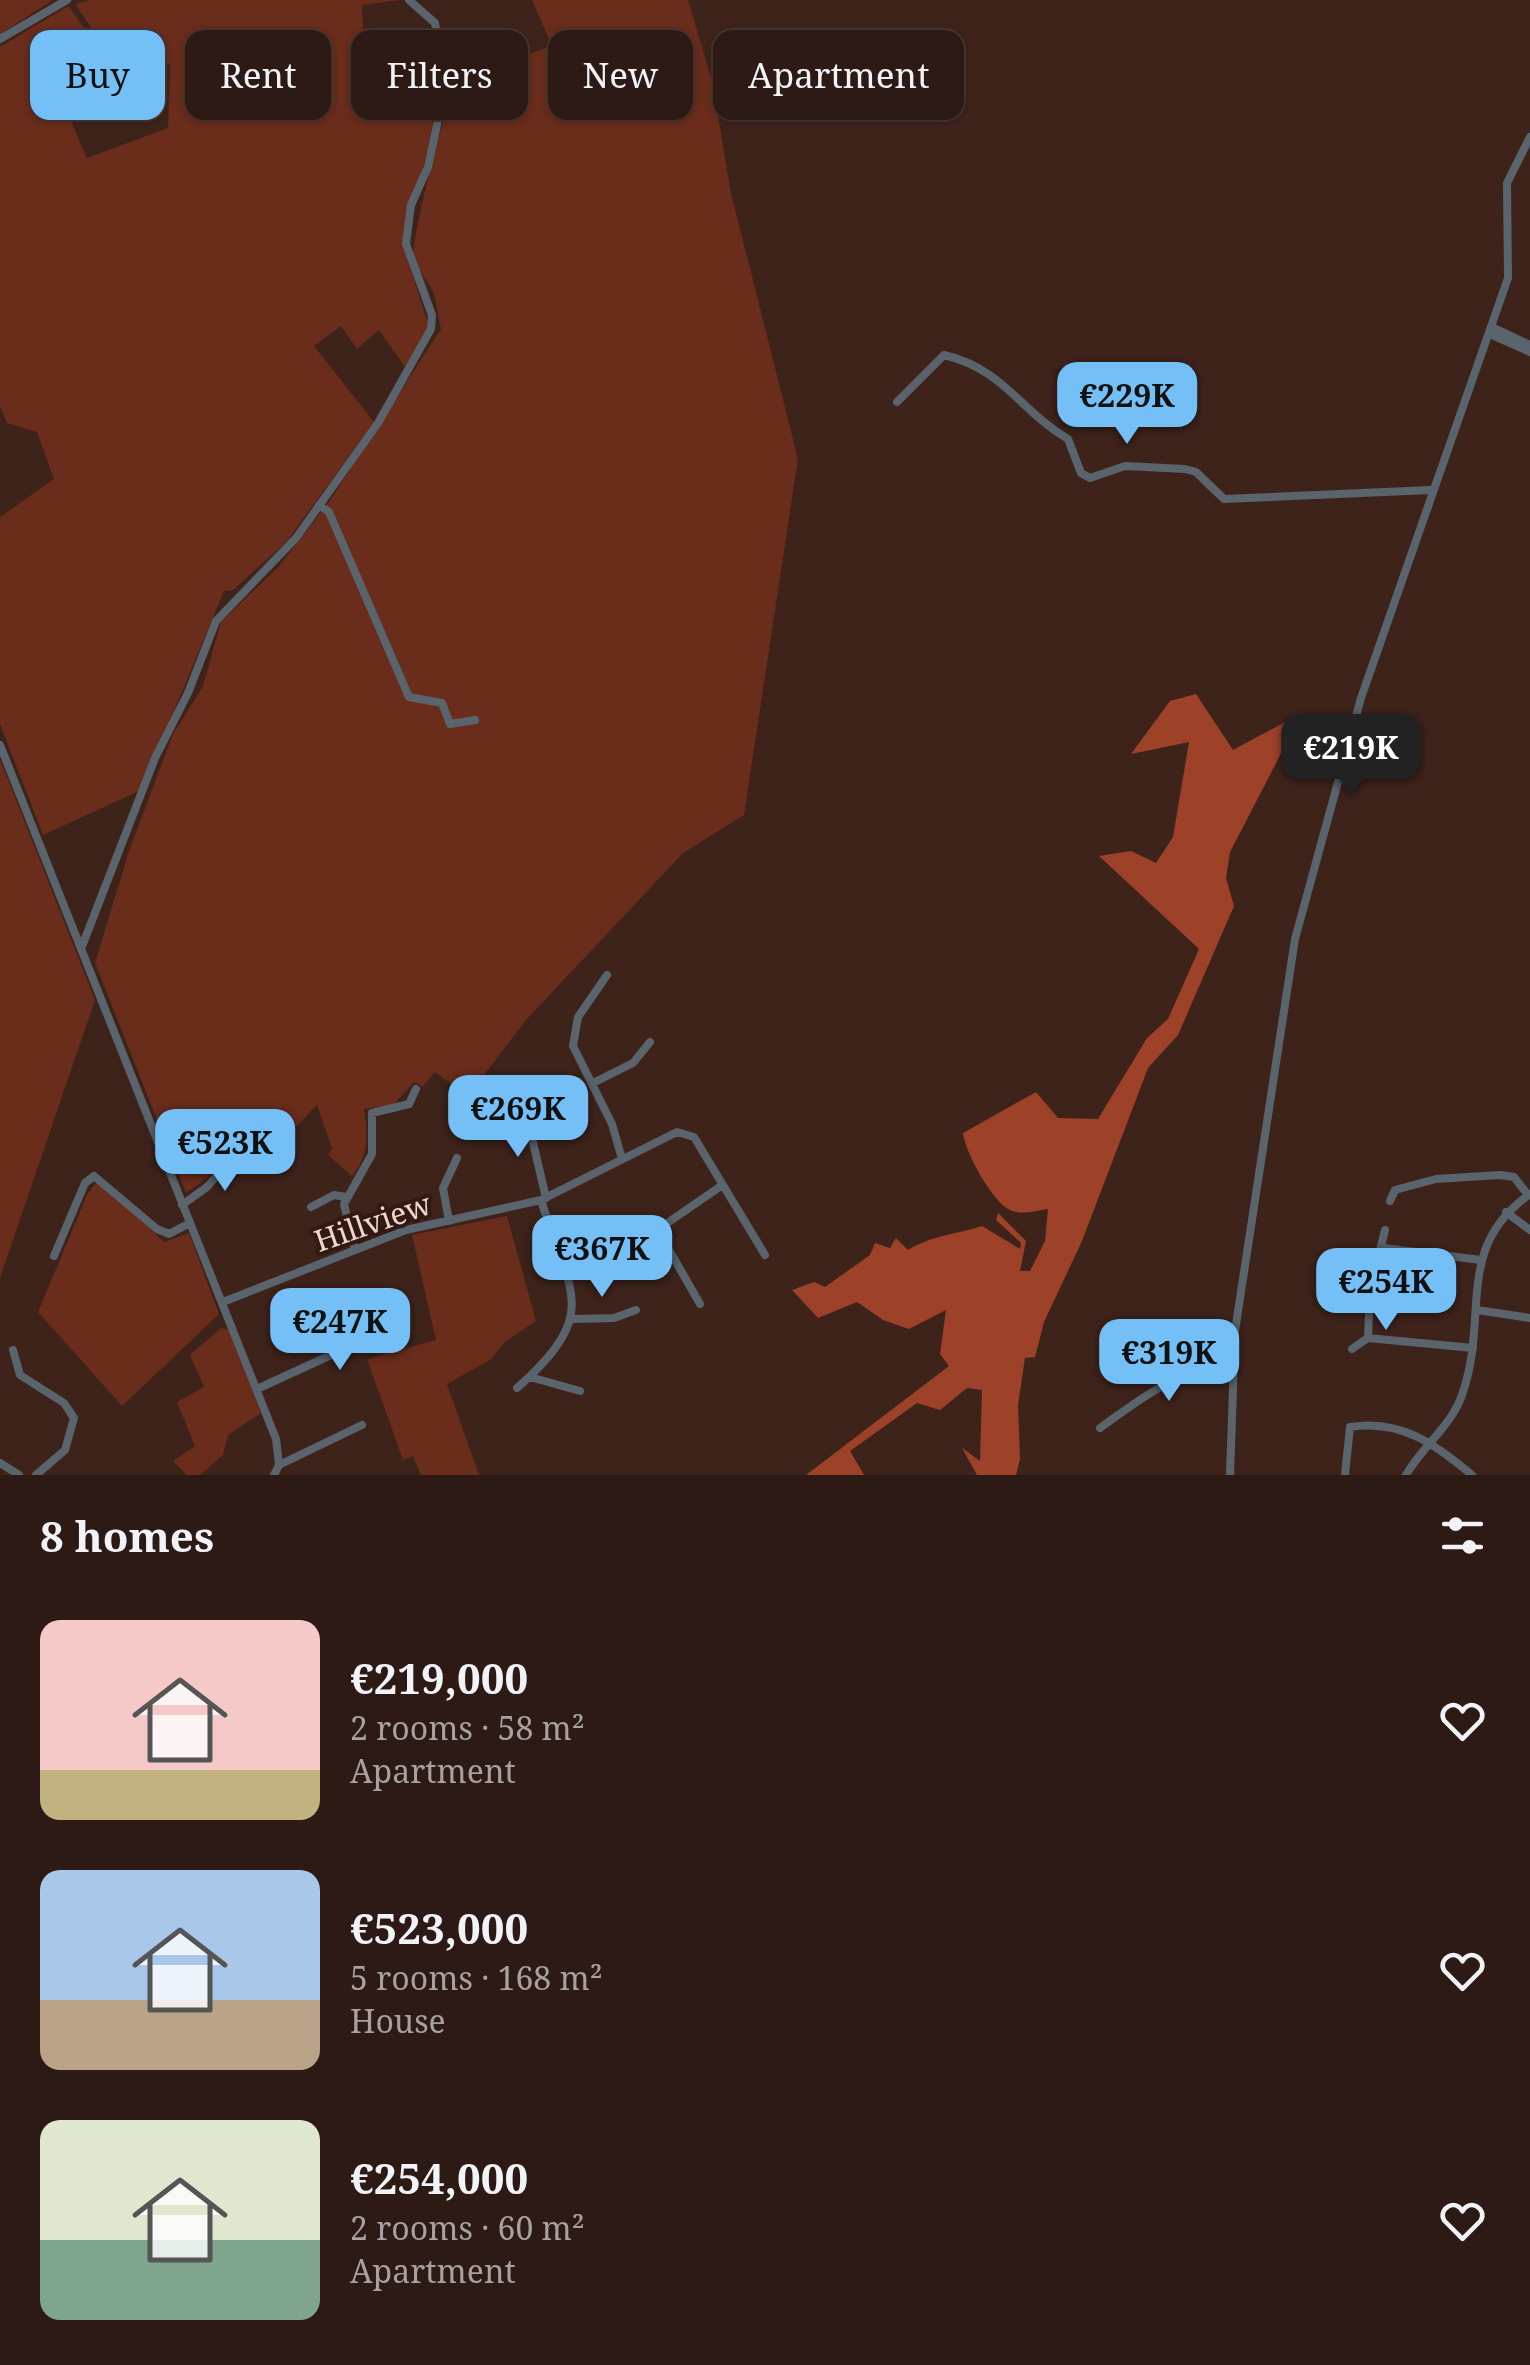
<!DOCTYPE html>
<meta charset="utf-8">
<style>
:root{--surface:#2e1a14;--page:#3a2722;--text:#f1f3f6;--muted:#a7a1a0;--line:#493834;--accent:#74c0f6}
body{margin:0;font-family:"Noto Serif",serif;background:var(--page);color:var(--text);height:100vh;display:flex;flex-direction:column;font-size:38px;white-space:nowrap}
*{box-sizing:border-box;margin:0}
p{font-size:32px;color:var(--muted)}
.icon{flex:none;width:55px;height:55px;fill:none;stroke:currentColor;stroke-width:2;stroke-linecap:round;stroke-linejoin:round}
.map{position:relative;height:1475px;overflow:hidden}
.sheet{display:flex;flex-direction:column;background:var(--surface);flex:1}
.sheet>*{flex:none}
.top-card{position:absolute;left:30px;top:30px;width:1000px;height:90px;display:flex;gap:20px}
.price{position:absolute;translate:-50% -85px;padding:0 22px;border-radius:20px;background:var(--accent);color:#111;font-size:32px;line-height:65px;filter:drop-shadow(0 2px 5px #0008)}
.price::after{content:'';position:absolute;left:50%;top:60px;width:30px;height:22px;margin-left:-15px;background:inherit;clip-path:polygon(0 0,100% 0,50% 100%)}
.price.on{background:#222;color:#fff}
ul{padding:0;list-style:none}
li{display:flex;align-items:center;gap:30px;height:250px;padding:0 40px}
li span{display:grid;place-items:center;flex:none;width:280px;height:200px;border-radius:20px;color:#555}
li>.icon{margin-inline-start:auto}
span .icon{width:120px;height:120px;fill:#fffc;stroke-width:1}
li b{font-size:42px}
h2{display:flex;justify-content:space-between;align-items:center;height:120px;padding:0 40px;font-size:42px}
.tag{padding:0 35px;border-radius:20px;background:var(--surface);box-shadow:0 2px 8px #0004,0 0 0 2px var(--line);font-size:35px;line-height:90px}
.tag.on{background:var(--accent);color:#111}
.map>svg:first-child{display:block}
.green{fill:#6a2c1b}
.forest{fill:#9d4228}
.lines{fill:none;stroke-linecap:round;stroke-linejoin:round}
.minor{stroke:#59646d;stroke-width:8}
.labels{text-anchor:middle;stroke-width:8;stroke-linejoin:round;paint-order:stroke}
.street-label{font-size:30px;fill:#ebd8d2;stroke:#341912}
</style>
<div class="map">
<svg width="1530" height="1475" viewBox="0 0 1530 1475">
<rect width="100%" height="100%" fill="#3e231b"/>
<!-- green -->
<path class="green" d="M0,0h53l-53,34z
M90,0h310l-38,5 3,65 20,-1 6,30 43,25 -30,123 25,80 -24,40 -26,-37 -22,19 -16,-23 -27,20 60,76 -87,119 -54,49 -9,1 -83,199 -98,45 -43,-111v-207l54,-38 -17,-47 -30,-9 -7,-17v-359l68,-41 26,35 -2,15 -13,9 31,29 -40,25 17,39 81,-30 2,-63 -73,-29 -22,-32z
M532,0h156l24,81 19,112 67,266 -54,356 -61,38 -157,167 -58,76 -33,-24 -12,14 -9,-4 -21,23 -29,4c4,26 5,46 -12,67l-24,-21 4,-7 -15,-43 -38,39 -21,-25 -50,58 -22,16 -91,-230 34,-112 44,-117 30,-48 18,-64 58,-56 50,-64 112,-173c-3,-12 -4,-26 -8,-38 -5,-11 -16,-21 -19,-33 -4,-17 34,-164 44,-179l94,-33z
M0,759l95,241 -95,278z
M98,1180l66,62 25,-9 30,81 -97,92 -84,-94 49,-117z
M507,1216l29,105 -30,20 -16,19 -43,24 32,91h-58l-8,-19 -10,4 -36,-101 69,-19 -24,-105z
M221,1328l7,1 33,84 -33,22 -5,20 -23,20h-13l-14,-14 22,-15 -18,-44 27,-15 -14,-32z"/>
<!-- forest -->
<path class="forest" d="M1196,694l37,56 69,-37 -72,139 -4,26 8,28 -56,129 -30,33 -66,173 -38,81 -9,35 -10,1 -7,47 2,54 -4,16h-39l-15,-27 18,13 2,-71 -15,-2 -27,22 -23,-7 -67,48 14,24h-58l143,-109 -9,-12 6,-44 -37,19 -26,-9 -26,-18 -39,16 -26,-28 22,-8 11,5 45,-32 5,-12 15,5 6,-10 12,12c25,-15 46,-15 74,-24l38,23 1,-6 -25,-23 2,-7 28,28 -6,30h10l15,-30 3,-32c-13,2 -28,7 -40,0 -17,-10 -43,-57 -45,-76l73,-41 22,26 40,1 49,-81 21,-19 31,-70 -100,-93 32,-5 25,12 17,-26 16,-95 -58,12 39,-53z"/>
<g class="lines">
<!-- minor -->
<path class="minor" d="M0,39l67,-39
M1492,327l38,18
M1490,334l40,18
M897,402l47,-47c60,14 76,56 124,84l13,34 9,5 35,-12 60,3 11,3 28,27 207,-9
M319,505l10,7 80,185 33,6 8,21 25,-4
M0,745l276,694 3,26 -5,10
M81,949l74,-191 33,-65 28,-72 80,-83 82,-115 53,-94 1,-14 -26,-71 5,-39 17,-38 9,-42 5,-62 -7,-40 -26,-23
M607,975l-29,42 -5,29 39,78 10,35
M593,1083l40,-20 17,-21
M500,1101l8,-6 20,26 18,77
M1390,1201l5,-11 41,-11 64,-4 14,2 14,18
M182,1205l25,-18 31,-36
M311,1207l23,-12 12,2
M1506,1212l24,18
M449,1221l-6,-33 14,-30
M1384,1248l97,12
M355,1250l-11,-46 28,-50v-41l37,-9 7,-15
M54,1256l31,-73 9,-7 63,53 12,5 21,-11
M1377,1262l8,-32
M223,1302l183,-72 135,-30 136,-68 17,5 71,118
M700,1304l-36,-63 -1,-15 58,-40
M1367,1308l16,1
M1477,1310l53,8
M574,1319l40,-1 22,-8
M1368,1338l105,10
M1352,1349l16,-11 2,-49
M13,1350l7,25 44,28 10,15 -9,32 -29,25
M530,1377l50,14
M517,1388c85,-76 53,-93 24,-188
M257,1389l111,-51 5,-18
M1100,1428c42,-30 81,-62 135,-63
M0,1463l19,12
M279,1465l83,-40
M1230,1475l5,-144 60,-392 66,-241 147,-420 -1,-95 23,-46
M1345,1475l5,-48c51,-8 85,17 122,48
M1406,1475c17,-30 47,-50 57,-83 26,-77 -9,-145 67,-198"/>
</g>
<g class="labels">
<!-- street labels -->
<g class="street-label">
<text transform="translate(373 1223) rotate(-19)" y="10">Hillview</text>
</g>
</g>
</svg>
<b class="price" style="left:1127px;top:447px">€229K</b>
<b class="price on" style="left:1351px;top:799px">€219K</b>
<b class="price" style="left:518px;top:1160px">€269K</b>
<b class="price" style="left:225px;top:1194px">€523K</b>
<b class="price" style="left:602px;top:1300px">€367K</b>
<b class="price" style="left:1386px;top:1333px">€254K</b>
<b class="price" style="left:340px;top:1373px">€247K</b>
<b class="price" style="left:1169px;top:1404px">€319K</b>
<div class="top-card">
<a class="tag on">Buy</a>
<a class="tag">Rent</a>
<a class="tag">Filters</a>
<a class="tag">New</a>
<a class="tag">Apartment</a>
</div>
</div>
<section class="sheet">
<h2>8 homes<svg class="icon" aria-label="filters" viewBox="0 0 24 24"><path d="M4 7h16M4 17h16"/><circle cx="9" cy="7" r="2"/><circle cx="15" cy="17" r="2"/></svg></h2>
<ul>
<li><span style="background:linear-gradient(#f6c9c9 75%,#c2b280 0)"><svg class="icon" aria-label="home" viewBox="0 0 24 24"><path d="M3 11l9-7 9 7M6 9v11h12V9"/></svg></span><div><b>€219,000</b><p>2 rooms · 58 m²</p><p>Apartment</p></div><svg class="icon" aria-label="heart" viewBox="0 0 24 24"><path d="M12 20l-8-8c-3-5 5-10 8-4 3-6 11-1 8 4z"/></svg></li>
<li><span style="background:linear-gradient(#a9c7e8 65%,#b9a48a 0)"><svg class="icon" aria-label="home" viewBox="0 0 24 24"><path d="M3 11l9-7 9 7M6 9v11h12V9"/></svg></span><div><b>€523,000</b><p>5 rooms · 168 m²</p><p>House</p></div><svg class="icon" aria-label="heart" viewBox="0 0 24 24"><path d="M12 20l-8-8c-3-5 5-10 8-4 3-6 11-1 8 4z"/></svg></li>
<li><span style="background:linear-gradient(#dfe7d0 60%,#7fa58c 0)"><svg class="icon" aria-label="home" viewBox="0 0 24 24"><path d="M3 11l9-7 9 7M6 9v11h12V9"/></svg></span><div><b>€254,000</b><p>2 rooms · 60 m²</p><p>Apartment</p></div><svg class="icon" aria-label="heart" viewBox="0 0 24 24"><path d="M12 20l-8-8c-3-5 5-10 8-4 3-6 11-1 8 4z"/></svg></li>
</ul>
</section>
